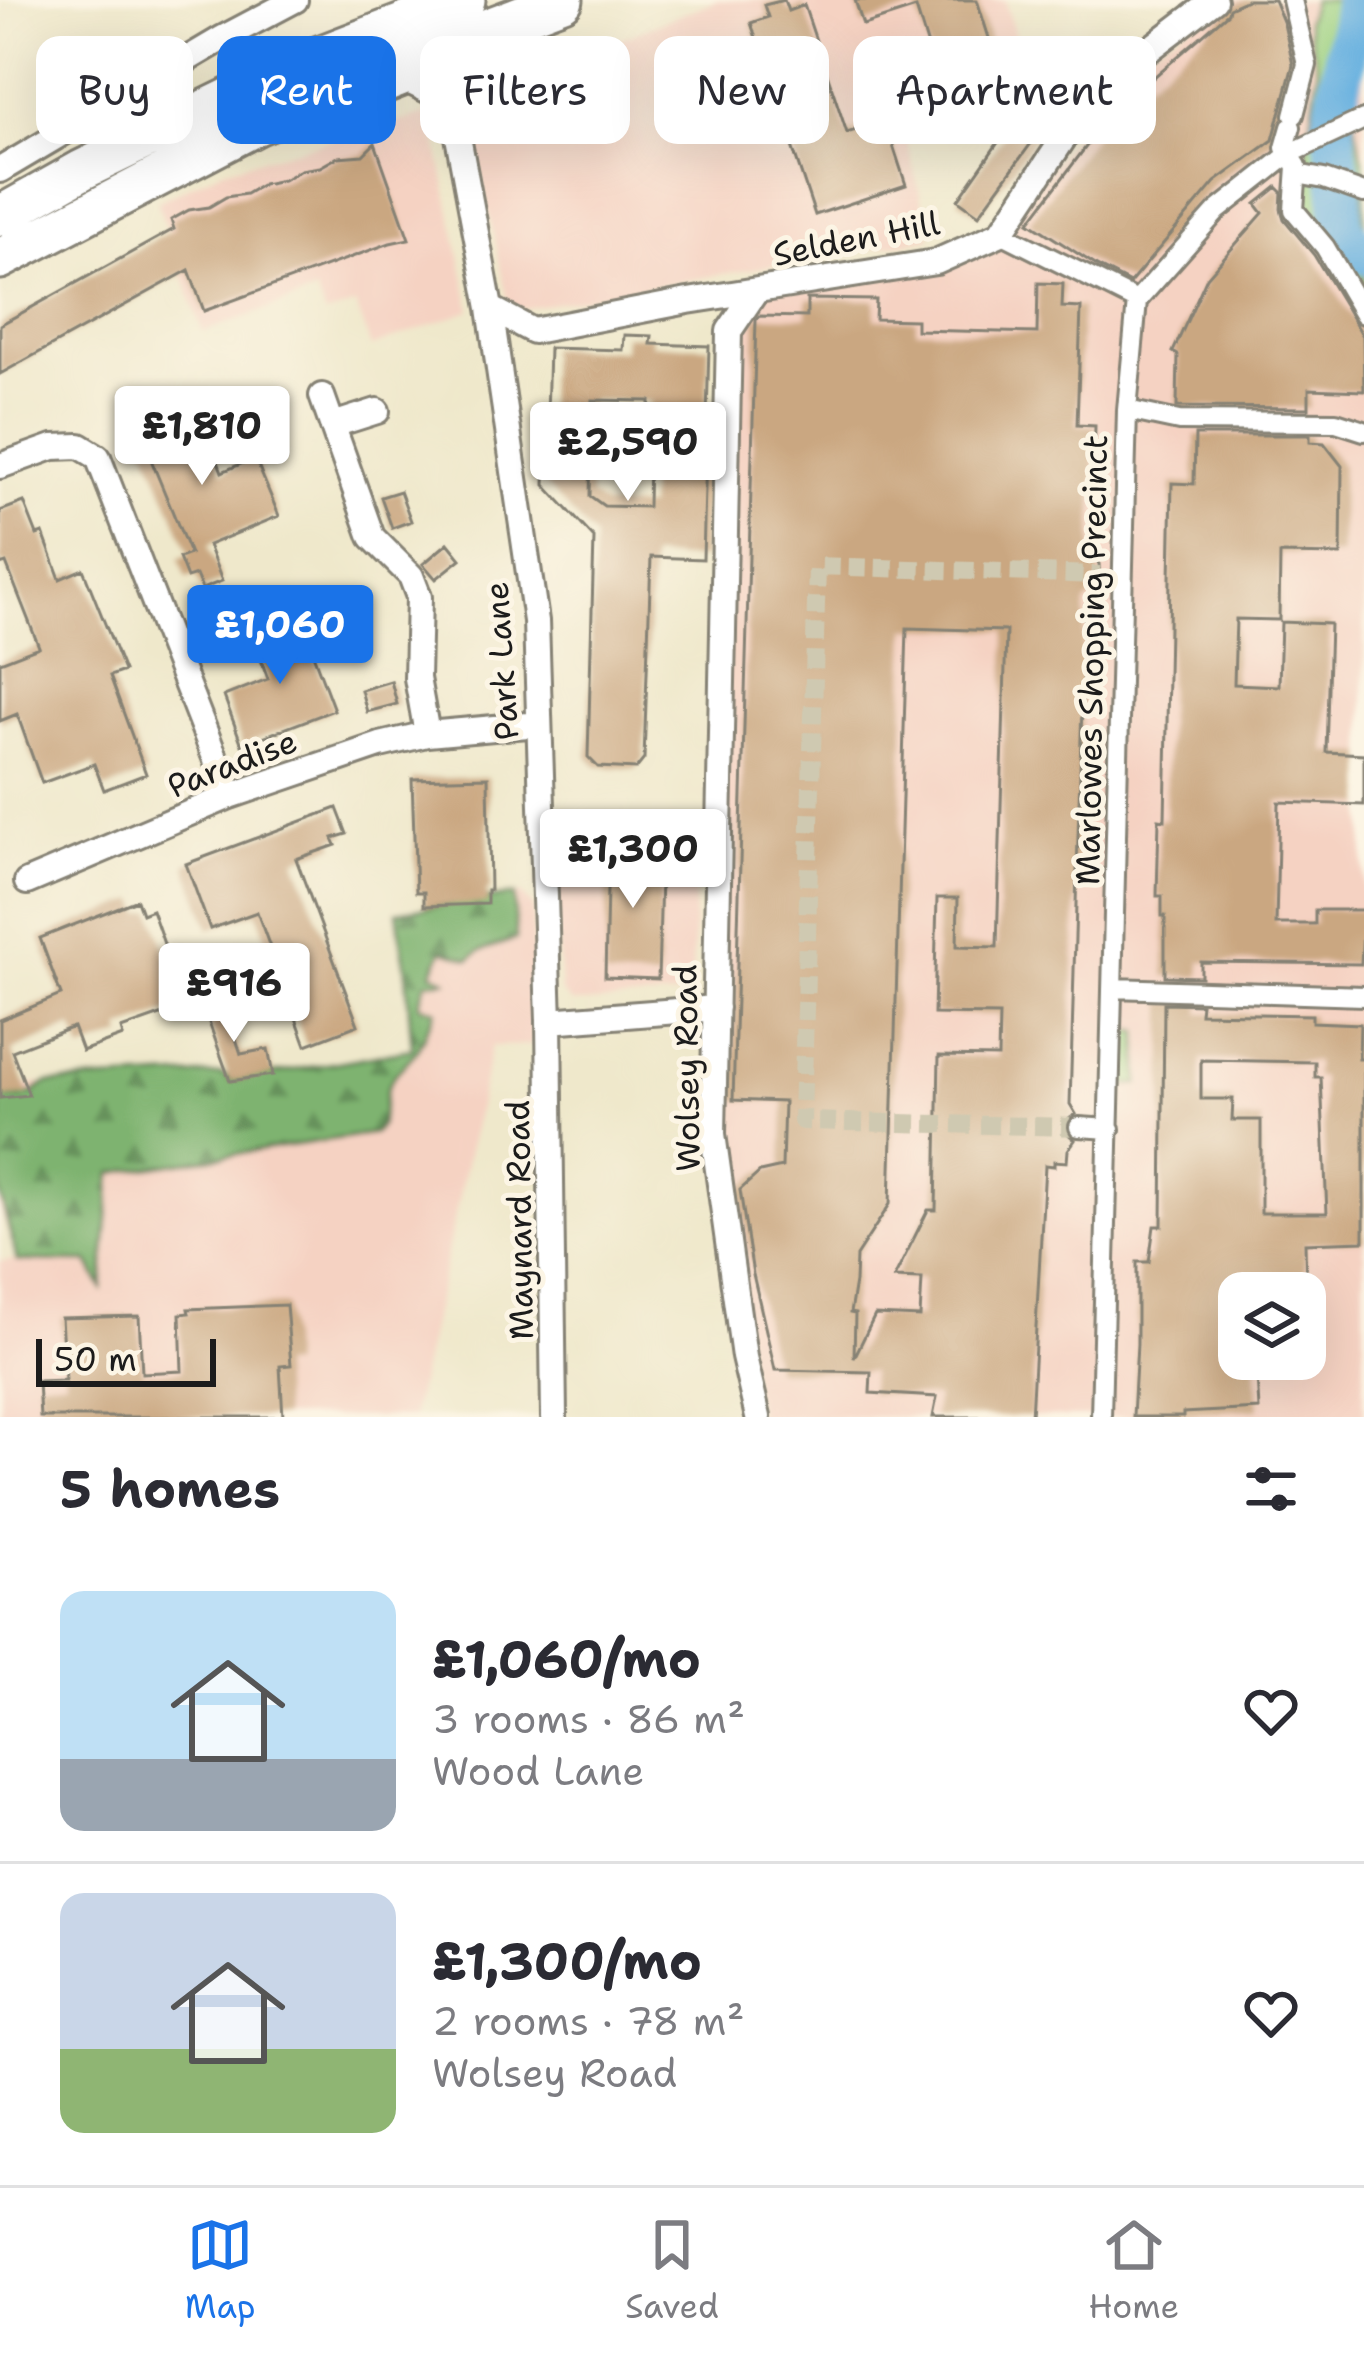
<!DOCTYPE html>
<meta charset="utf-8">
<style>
:root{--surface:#fff;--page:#f2f2f3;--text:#2b2b33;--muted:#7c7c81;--line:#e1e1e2;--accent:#1a73e8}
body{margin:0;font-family:"Shantell Sans",sans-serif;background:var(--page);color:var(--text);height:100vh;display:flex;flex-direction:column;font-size:45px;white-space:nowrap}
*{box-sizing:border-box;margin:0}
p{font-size:39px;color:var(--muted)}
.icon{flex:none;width:66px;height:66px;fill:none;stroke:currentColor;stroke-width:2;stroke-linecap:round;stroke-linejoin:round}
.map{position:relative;height:1417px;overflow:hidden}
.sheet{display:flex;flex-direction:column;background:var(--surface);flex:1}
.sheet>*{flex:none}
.guide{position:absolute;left:36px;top:36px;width:1293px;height:108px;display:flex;gap:24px}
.tools{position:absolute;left:1218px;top:1272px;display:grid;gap:24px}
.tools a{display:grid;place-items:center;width:108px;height:108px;border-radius:24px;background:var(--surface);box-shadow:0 12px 48px #0002;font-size:60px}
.scale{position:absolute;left:36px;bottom:30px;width:180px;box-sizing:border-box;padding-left:12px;border:6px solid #1c1c1c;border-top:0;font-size:33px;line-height:42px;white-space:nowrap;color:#1c1c1c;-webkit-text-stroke:9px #fcf5e5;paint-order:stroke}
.price{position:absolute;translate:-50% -102px;padding:0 27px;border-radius:12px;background:#fff;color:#222;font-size:39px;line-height:78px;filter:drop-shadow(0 3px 6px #0008)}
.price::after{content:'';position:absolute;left:50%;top:72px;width:36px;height:27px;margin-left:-18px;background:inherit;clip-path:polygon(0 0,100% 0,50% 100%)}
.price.active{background:var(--accent);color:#fff}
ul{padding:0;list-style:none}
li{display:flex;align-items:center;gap:36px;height:300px;padding:0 60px}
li+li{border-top:3px solid var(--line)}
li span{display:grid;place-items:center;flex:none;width:336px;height:240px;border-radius:24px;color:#555}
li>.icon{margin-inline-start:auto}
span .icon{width:144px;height:144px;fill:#fffc;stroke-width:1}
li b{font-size:51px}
h2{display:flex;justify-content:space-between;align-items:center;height:144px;padding:0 60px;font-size:51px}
.tag{padding:0 42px;border-radius:24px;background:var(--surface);box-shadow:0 12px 48px #0002;font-size:42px;line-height:108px}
.tag.active{background:var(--accent);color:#fff}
.tabs{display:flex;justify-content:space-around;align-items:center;height:168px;border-top:3px solid var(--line);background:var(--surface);font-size:33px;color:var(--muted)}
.tabs a{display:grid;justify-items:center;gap:6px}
.tabs .active{color:var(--accent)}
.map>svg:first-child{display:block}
.built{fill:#f5d2c2;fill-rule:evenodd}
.grass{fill:#9ed182;stroke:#5d764f;stroke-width:3}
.forest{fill:url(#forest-firs);stroke:#4d6846;stroke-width:3}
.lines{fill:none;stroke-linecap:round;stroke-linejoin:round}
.river{stroke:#68b1e0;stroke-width:42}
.building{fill:#caa781;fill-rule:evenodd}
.pedestrian-tunnel{stroke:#cfc9b1;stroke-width:18;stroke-dasharray:18 9;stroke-linecap:butt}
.pedestrian-casing{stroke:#868274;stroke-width:24}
.minor-casing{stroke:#868274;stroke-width:30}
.tertiary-casing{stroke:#868274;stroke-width:36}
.primary-casing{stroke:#868274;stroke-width:45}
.pedestrian{stroke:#fff;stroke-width:18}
.minor{stroke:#fff;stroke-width:24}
.tertiary{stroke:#fff;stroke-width:30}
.primary{stroke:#fff;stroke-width:39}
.labels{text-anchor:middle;stroke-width:10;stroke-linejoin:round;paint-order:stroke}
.street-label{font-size:33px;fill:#1c1c1c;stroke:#fcf5e5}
</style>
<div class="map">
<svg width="1364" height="1417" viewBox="0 0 1364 1417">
<defs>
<pattern id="forest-firs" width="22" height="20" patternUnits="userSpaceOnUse" patternTransform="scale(3)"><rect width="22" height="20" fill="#7eb370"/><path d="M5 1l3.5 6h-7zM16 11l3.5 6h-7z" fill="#66915b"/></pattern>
</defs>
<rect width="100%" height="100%" fill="#fcf5e5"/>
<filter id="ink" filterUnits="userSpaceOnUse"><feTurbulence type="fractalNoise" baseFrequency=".00833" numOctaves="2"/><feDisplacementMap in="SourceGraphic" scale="24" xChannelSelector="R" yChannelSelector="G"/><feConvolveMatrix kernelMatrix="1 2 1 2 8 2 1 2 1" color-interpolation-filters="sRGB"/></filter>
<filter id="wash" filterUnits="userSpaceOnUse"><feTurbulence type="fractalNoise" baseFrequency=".004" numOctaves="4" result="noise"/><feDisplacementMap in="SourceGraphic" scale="48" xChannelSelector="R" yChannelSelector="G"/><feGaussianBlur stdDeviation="2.7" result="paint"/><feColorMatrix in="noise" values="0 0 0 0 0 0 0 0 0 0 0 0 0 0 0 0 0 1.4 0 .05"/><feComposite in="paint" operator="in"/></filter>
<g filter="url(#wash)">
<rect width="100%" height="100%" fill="#efe8cb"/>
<!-- built -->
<path class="built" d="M717,0h288l19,68 -125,42 32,128 -421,73 -45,-210z
M1232,0h132v1417h-606l-45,-283 16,-803 27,-40 180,-29 65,-29 126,-169zM1239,1293h66v66h-66z
M431,113l40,197 -100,37 -15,-42 -31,10 -9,-23 -113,40 -46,-130 67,-33z
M551,820l146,2 -5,159 -5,9 -8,6 -93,7h-14l-11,-11z
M521,894l12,13 -1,138 -41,1 -79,371h-412v-156l16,-1 -16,-53v-120l96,-8 134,2 186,-30 -19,-139z"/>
<!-- grass -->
<path class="grass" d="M1313,0h51v62l-9,20 -3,29 12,56v125l-33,-52 -20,-21 -4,-12 -3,-19 1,-23 13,-94 -12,-50z
M1117,1031h22v53l-22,1z"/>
<!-- forest -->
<path class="forest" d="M514,895l2,44 -36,12 -10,8 -27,-9 -11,23 16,7 -22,2 -7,23 17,5 -19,41 -24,26 -6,12 -6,35 -7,9 -262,40 -10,115 -14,-26 -71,-1 -17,-68v-106l29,8 18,-12 175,-9 9,7 181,-32 -6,-78 -9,-59z"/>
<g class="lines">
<!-- river -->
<path class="river" d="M1355,0l-22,124 8,70v32l8,14 15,13"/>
</g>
<g id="blocks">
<!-- building -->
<path class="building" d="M784,0l4,11 16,-6 43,128 38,-12 21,64 -91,30 -64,-192 17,-6 -4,-12z
M855,0h122l24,76 -58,18 -27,-86 -53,17z
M1247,0h27l10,24 9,41 -20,75 -58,42 -85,101 -33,-17 -68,-44 81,-107 118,-102 1,-5z
M1032,94l24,15 -77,106 -21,-15z
M375,143l34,96 -19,4 -186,68 -15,-41 -189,104v-49l174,-96 -3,-9 18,-10 20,-3 17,-10 20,-3 17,-10 20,-4 18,-10 19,-3 18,-10 25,-2z
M1277,187l5,5 -1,17 3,10 30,36 49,81 1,55 -55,-2v19l-132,-1 1,-52 -5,-3 34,-75 56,-64 -7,-9z
M1038,283l25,1 -1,23 19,1 -4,117 18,1 -3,126 7,12 1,11 -6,19 -9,10 -15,500 6,10 -7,5 -3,8 2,7 7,6 -7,10 -1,12 -13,-1v5l-9,-1 -14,252h-98l4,-20 -67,-4 1,-21 -96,-2 -22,-96 -13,-84 20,-18 22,-5 2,-65 -51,-2 23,-780 3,-4 48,1v-18l69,1 -1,19 41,1v10l121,3zM907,628l99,3 -9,316 -40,-1 1,-48h-21l-3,116 65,1 -1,42 -59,-1 -3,154h-8l-34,68 28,1 -2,38 -45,-2 -21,43 1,-44 -5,-1 5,-31 1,-26 34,-52z
M624,335l28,1 -1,8 58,2 -6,213 -52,-2 -7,202 -8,10 -38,-2 -10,-10 6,-219 -49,-53 4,-137 74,2zM592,400l58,1 -2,106 -44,-1 -14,-10z
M155,394l14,37 32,-13 21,54 33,-14 24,58 -71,29 14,36 -20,8 -6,-14 -9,3 -8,-20 11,-4 -62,-150z
M1195,435h115v7l14,1 18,23 -1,89 -61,-1 -1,66 -43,-1 -2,65 45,2 2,-64 49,2 -4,128 38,2v51l-85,-3 -3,122h39v-14h49l-3,54 -160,-2v15l-36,-1v-60h-3v-20h-5l2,-77 6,1 7,-337 22,1z
M400,491l11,30 -19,7 -11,-31z
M24,502l13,33 6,-2 17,46 23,-10 41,102 -14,5 36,98 -42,16 -10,-26 -52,19 -25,-69 -17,7v-59l39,-15 -33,-84 -6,2v-54z
M448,543l13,16 -25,20 -13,-15z
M300,620l34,90 -92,35 -18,-49 44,-17 -15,-41z
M391,681l6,23 -30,8 -6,-22z
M488,777l2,113h-3v14l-63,2v-14h-8l-4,-113z
M337,808l10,26 -14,4 3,7 -40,14 62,166 -52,20 -49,-133 -47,17 -24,-65z
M608,844l54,1 -4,134 -53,-2z
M137,900l5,14 10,-4 34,96 -65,23 2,7 -41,15 -9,-24 -61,24 17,44 -29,3v-78l61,-25 -21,-57z
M221,993l20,61 27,-5 5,26 -43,6 -29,-81z
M1164,1003l37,1 -1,9 112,2v7l48,2 -1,35h5v182l-59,2 1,50h-67v66h17l3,50 -76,4v4h-50l4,-73v-82h12l5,-36h8zM1201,1060l114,2v15h6l6,136h-66v-93h-29l1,-21h-32z
M286,1305l5,60 -11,1 3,51h-243l-2,-36 27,-1 -4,-62 78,-2 3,57 40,-2 -2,-57 9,-1 -1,-4z"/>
</g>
</g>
<g filter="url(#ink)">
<use href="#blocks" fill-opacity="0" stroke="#868274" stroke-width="3"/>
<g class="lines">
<!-- pedestrian-tunnel -->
<path class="pedestrian-tunnel" d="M1079,1127l-277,-6 15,-555 283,9"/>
<defs>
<path id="pedestrian" d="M1292,0l15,65 -13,50
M1291,127l-6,21 4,6 75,-35
M1297,174l27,5 40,14
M1001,233l136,68
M1127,410l52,11 157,1 28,9
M1113,988l251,8
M1079,1127l31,2
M1101,1417l26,-1007 10,-109 80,-90 72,-57 8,12 -3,44 31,37 39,67"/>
<path id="minor" d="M480,33l-19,30 -8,47 37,198 46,313 13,400 5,396
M0,170l223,-132 72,-38
M756,291l-27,40 -16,803 31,223 14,60
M490,308l43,23 155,-30 248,-39 65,-29 94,-142 119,-91
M322,396l50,141 39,39 8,21 -2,81 10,56
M333,425l44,-14
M0,466l53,-19 27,-1 18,11 132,339
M27,882l203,-86 150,-51 47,-11 112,-10
M549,1021l167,-13"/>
<path id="tertiary" d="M376,91l33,-13 25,12 19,20"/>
<path id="primary" d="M0,216l82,-46 222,-108 161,-62
M0,259l257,-134 224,-94 82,-31"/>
</defs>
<!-- pedestrian casing -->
<use href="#pedestrian" class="pedestrian-casing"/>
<!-- minor casing -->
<use href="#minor" class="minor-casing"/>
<!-- tertiary casing -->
<use href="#tertiary" class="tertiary-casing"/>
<!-- primary casing -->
<use href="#primary" class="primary-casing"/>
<!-- pedestrian -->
<use href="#pedestrian" class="pedestrian"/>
<!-- minor -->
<use href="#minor" class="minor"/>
<!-- tertiary -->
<use href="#tertiary" class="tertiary"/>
<!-- primary -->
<use href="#primary" class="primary"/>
</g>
</g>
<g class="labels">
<!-- street labels -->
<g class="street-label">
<text transform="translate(856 238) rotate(-11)" y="12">Selden Hill</text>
<text transform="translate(1091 660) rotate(-89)" y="12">Marlowes Shopping Precinct</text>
<text transform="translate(501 661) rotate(-94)" y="12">Park Lane</text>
<text transform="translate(232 763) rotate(-21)" y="12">Paradise</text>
<text transform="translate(686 1068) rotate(-91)" y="12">Wolsey Road</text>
<text transform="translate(519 1220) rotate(-91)" y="12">Maynard Road</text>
</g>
</g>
</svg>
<div class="tools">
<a><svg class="icon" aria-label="layers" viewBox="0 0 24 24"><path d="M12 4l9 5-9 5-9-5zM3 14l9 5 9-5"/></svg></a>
</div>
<div class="scale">50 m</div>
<b class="price" style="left:202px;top:488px">£1,810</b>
<b class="price" style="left:628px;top:504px">£2,590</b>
<b class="price active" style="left:280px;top:687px">£1,060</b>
<b class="price" style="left:633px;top:911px">£1,300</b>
<b class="price" style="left:234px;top:1045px">£916</b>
<div class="guide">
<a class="tag">Buy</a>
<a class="tag active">Rent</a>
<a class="tag">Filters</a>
<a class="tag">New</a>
<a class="tag">Apartment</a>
</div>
</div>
<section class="sheet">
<h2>5 homes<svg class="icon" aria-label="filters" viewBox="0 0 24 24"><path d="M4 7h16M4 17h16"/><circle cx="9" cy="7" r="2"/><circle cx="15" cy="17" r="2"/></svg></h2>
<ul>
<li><span style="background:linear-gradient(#bfe0f5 70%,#9aa5b1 0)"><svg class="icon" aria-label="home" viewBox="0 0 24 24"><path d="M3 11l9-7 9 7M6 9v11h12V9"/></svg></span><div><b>£1,060/mo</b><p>3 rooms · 86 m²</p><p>Wood Lane</p></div><svg class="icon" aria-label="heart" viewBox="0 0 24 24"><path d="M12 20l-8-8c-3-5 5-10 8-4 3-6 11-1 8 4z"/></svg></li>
<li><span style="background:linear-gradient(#c9d6e8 65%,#8fb573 0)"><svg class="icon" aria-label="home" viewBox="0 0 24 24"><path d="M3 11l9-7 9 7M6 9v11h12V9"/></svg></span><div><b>£1,300/mo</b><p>2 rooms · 78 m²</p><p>Wolsey Road</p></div><svg class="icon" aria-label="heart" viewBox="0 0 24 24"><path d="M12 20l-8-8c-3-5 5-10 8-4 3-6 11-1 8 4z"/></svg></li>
</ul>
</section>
<nav class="tabs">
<a class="active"><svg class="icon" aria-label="map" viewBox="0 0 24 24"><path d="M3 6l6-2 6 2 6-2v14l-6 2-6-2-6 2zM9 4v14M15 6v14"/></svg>Map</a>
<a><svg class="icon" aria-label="saved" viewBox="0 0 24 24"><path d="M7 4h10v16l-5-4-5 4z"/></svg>Saved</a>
<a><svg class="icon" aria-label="home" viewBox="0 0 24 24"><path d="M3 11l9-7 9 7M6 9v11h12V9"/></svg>Home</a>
</nav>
